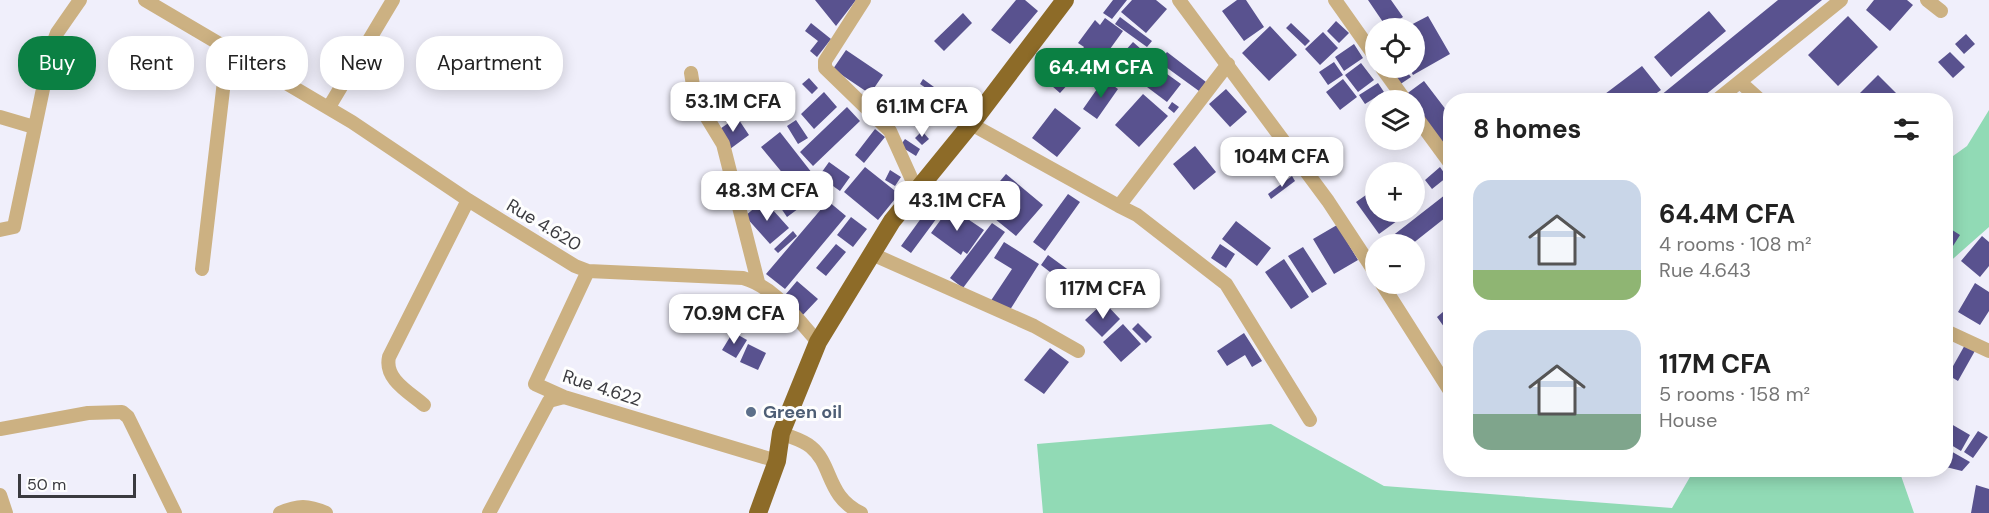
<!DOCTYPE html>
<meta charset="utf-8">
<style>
:root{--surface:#fff;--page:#f2f2f2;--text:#222;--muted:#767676;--accent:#0b8043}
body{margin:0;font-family:"DM Sans",sans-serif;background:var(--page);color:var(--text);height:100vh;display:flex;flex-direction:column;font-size:22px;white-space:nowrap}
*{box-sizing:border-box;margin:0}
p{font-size:20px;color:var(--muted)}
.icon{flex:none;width:33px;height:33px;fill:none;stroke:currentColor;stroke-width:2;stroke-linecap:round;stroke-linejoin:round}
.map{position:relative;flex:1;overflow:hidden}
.details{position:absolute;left:1443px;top:93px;width:510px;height:384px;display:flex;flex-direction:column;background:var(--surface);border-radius:24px;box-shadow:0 3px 15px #0003}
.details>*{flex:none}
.guide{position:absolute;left:18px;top:36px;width:570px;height:54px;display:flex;gap:12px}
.buttons{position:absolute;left:1365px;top:18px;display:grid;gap:12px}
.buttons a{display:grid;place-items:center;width:60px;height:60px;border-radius:50%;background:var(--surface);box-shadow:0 3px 15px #0003;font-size:30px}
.scale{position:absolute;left:18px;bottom:15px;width:118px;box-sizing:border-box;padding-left:6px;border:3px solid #3a3a3f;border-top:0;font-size:16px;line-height:21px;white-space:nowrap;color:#3a3a3f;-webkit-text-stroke:4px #fefefe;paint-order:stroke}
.price{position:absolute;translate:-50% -51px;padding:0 14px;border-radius:12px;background:#fff;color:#222;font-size:20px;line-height:39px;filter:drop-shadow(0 2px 3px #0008)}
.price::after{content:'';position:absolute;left:50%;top:36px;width:18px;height:14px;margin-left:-9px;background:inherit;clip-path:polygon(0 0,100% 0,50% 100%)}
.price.selected{background:var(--accent);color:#fff}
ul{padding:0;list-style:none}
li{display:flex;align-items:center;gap:18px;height:150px;padding:0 30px}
li span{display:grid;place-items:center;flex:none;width:168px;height:120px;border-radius:18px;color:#555}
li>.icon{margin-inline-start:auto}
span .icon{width:72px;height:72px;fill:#fffc;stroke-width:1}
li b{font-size:26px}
h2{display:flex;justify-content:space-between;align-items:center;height:72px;padding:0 30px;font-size:26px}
.chip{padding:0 21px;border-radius:24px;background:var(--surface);box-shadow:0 3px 15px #0003;font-size:21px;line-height:54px}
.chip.selected{background:var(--accent);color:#fff}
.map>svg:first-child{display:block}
.green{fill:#91dab5}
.building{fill:#59528f}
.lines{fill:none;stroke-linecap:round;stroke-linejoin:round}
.street{stroke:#ccb182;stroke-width:14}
.highway{stroke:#8d6b28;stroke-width:18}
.service-dot{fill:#5c6f8a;stroke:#fefefe;stroke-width:2}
.labels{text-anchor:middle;stroke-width:6;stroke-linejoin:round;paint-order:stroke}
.street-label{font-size:18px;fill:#3a3a3f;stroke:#fefefe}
.service-label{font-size:18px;font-weight:bold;fill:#4e5e75;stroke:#fefefe;text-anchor:start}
</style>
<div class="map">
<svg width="1989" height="513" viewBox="0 0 1989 513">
<rect width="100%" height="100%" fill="#f0effb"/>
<!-- green -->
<path class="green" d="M1989,110v117l-43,38v-104l21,-15z
M1271,424l113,62 288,22 22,-38h205l15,43h-871l-6,-69z"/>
<!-- building -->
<path class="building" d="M815,0h41l-20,26z
M1016,0h9l13,11 -28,33 -19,-14z
M1113,0h14l-15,19 -9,-6z
M1132,0h24l11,9 -21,24 -25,-21z
M1237,0h9l18,27 -20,14 -22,-30z
M1368,0h23l12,17 -16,11z
M1778,0h44l-123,100h-44z
M1874,0h33l6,5 -23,26 -24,-21z
M1709,11l17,20 -55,46 -17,-20z
M963,13l9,10 -28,28 -10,-10z
M1428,16l22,38 -37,21 -4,-7h5v-40h-9z
M1848,16l30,31 -40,39 -30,-31z
M1120,17l32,24 -5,6 -32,-23z
M1105,18l18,13 -26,36 -19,-12 6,-8 -6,-4 17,-23 5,5z
M1336,21l13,12 -10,10 -12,-12z
M811,23l20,16 -14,18 -7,-6 8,-10 -13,-10z
M1291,23l19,18 -5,5 -19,-18z
M1270,26l27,29 -28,26 -27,-28z
M1323,32l15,16 -18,17 -15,-16z
M1966,34l9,10 -11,10 -9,-10z
M1133,42l17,15 -25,28 -17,-15z
M1354,44l9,14 -19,13 -9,-14z
M846,50l37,25 -13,19 -37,-25z
M1167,52l39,30 -7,9 -40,-29z
M1950,52l15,15 -12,11 -15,-16z
M1066,57l15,13 -21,23 -15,-13z
M1334,62l9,13 -15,10 -9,-13z
M1361,63l13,17 -16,12 -13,-17z
M1156,66l25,18 -14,18 -24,-18z
M1642,66l19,24 -14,10h-50z
M1387,68h17l7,9 -12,8z
M1878,75l25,25h-39l-6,-5z
M809,78l9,10 -6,6 -10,-10z
M923,79l22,16 -3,4 -22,-15z
M1104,79l14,10 -21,30 -14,-10z
M1343,79l14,18 -17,13 -14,-18z
M1424,81l26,34v38l-36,-46v-7h-5l-4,-5z
M1378,83l6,9 -19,12 -6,-9z
M1226,89l21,23 -17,15 -21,-23z
M824,92l13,15 -23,22 -13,-15z
M1143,94l25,22 -29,31 -24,-22z
M933,95l21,13 -4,6 -20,-14z
M1172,102l7,5 -5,6 -6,-5z
M847,107l13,14 -47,45 -13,-14z
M1055,108l26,20 -24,29 -25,-19z
M737,117l12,18 -19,14 -13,-18z
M796,120l12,18 -10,6 -11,-18z
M875,129l10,8 -21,26 -9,-8z
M922,131l7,8 -7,6 -7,-7z
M780,132l32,41 -18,14 -33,-40z
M1239,138l8,12 -17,12 -8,-11z
M905,139l15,10 -4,7 -16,-10z
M1195,146l21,26 -22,18 -21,-26z
M829,162l21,15 -10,14 -21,-15z
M865,167l34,27 -21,26 -34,-28z
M1440,167l7,10 -15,12 -7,-9z
M890,170l11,7 -6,9 -10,-6z
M1006,174l37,31 -27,31 -37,-30z
M1292,176l3,5 -24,18 -3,-5z
M793,187l13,16 -19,14 -13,-19z
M1376,188v24h21l4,6 -22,16 -23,-32z
M1450,191v23l-38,30h-30z
M1068,194l12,8 -35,49 -12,-9z
M935,199l10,8 -34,46 -10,-7z
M764,200l25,28 -19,16 -25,-28z
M828,201l18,15 -61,73 -19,-15z
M950,207l34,23 -17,24 -4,-3 -2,4 -30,-22z
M851,217l16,12 -14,18 -16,-12z
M1236,221l35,27 -14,18 -35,-27z
M992,223l13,9 -42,56 -13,-10z
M1337,225l21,35 -24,14 -21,-35z
M1946,226l14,9 -14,22z
M793,231l4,5 -19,17 -4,-4z
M1982,236l7,6v24l-9,11 -19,-16z
M1004,242l35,22 -31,49 -18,-11 22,-33 -18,-11z
M836,244l10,8 -20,24 -10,-8z
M1220,244l15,10 -9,14 -15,-10z
M1303,247l24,37 -15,9 -24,-37z
M1048,255l41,30 -8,11 -40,-31z
M1284,259l25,38 -18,12 -26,-37z
M797,281l21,18 -18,19 -20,-17z
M1975,283l14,9v19l-9,14 -22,-13z
M1104,302l16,17 -18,18 -17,-17z
M1450,306v22l-3,3 -10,-14z
M1138,323l14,14 -6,6 -14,-14z
M1123,324l18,20 -20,18 -18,-20z
M733,332l14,8 -11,18 -14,-8z
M1244,333l18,28 -10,6 -7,-12 -18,11 -10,-15z
M1966,343l10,6 -18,32 -10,-6z
M748,344l18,9 -8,17 -18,-8z
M1050,348l19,14 -25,32 -20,-14z
M1946,421l24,14 -9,16 -15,-9z
M1978,431l10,6 -15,21 -9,-6z
M1949,450l21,12 -8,9 -16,-4v-12z
M1976,485l13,4v24h-18z"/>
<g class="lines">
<!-- street -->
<path class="street" d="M145,0l207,122 116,78
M864,0l-39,61v7l65,63 27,60
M1179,0l149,201 48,73
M1335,0l41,58
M1927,0l14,11
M1382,68l23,32
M691,73l4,25 28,46 35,138
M1740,82l20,18
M1717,100l124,-100
M329,107l64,-107
M1414,114l36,49
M0,117l34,10
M971,124l148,82 109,-142
M1119,206l18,9 89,69 84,136
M0,230l14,-3 38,-181 5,-13 23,-33
M872,254l162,72 44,25
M202,269l26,-222
M588,271l-53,113 29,13 213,64
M1382,284l68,107
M1946,331l43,20
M424,405c-15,-13 -40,-26 -35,-48l79,-157 107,66 13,5 155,7c32,9 53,40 75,64
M0,429l88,-16 34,-1 6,5 47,96
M781,433c9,4 22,7 30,14 22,18 15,49 50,66
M0,495l6,18
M280,513c18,-8 28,-8 46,0
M489,513l60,-112 15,-4"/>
<!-- highway -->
<path class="highway" d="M758,513l19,-52 4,-28 37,-91 74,-121 79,-97 94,-124"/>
</g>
<!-- markers -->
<circle class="service-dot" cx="751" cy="412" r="6"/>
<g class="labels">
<!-- street labels -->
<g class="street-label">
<text transform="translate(544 225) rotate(31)" y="6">Rue 4.620</text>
<text transform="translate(602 388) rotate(18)" y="6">Rue 4.622</text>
</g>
<!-- service labels -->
<g class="service-label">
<text x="763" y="418">Green oil</text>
</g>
</g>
</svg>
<div class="buttons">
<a><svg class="icon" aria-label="locate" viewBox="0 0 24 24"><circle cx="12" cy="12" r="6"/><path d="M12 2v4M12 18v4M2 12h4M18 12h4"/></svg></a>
<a><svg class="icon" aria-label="layers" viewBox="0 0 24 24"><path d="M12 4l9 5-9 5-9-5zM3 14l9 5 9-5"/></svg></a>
<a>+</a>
<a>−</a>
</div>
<div class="scale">50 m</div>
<b class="price selected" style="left:1101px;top:99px">64.4M CFA</b>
<b class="price" style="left:733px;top:133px">53.1M CFA</b>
<b class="price" style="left:922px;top:138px">61.1M CFA</b>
<b class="price" style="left:1282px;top:188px">104M CFA</b>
<b class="price" style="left:767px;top:222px">48.3M CFA</b>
<b class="price" style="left:957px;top:232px">43.1M CFA</b>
<b class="price" style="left:1103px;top:320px">117M CFA</b>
<b class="price" style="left:734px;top:345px">70.9M CFA</b>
<div class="guide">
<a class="chip selected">Buy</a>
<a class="chip">Rent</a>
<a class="chip">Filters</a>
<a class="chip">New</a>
<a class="chip">Apartment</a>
</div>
<section class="details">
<h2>8 homes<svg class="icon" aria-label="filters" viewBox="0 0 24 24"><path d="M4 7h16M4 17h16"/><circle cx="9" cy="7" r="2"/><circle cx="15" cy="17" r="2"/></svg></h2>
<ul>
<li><span style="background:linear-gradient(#c9d6e8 75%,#8fb573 0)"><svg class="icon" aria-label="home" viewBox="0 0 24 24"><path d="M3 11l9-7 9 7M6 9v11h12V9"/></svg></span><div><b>64.4M CFA</b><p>4 rooms · 108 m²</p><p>Rue 4.643</p></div></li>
<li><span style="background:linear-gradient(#c9d6e8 70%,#7fa58c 0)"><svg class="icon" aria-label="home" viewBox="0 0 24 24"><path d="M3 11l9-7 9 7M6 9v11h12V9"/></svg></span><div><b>117M CFA</b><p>5 rooms · 158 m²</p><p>House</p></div></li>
</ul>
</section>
</div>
